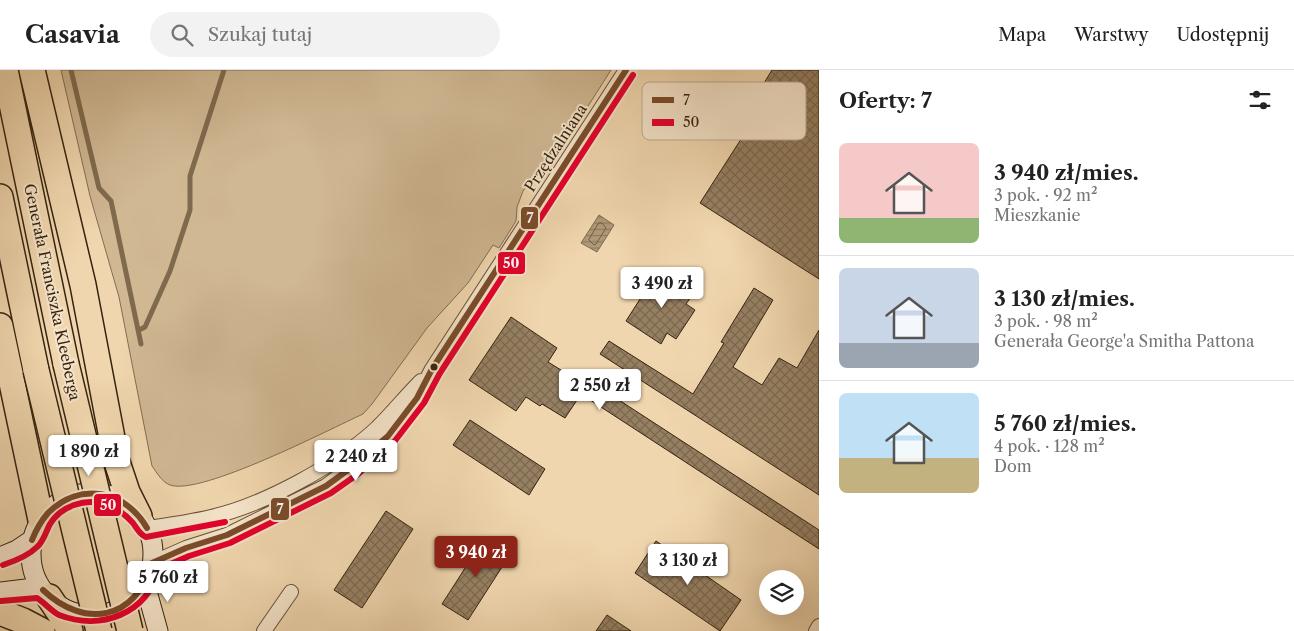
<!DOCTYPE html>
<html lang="pl">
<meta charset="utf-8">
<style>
:root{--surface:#fff;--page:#f2f2f2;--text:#222;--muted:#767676;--line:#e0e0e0;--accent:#8f2418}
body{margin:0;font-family:"Libre Caslon Text",serif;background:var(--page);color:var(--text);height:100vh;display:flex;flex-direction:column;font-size:19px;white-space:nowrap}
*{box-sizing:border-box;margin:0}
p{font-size:16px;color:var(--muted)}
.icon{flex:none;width:28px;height:28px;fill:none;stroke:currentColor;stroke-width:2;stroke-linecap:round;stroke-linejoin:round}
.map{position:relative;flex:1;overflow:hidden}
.details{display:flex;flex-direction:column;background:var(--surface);width:475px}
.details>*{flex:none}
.tools{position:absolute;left:759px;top:500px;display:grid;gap:10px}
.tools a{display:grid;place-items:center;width:45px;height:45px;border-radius:50%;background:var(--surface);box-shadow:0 5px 20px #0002;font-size:25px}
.price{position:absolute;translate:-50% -42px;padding:0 11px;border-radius:5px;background:#fff;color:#222;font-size:16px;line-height:32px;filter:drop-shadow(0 1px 2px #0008)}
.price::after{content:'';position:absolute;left:50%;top:30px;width:15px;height:11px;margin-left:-8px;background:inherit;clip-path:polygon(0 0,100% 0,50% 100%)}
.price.active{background:var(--accent);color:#fff}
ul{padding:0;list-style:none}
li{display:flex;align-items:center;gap:15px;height:125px;padding:0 20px}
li+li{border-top:1px solid var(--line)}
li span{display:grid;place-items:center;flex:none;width:140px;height:100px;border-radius:8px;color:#555}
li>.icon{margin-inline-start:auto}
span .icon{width:60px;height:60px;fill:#fffc;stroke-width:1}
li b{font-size:21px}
h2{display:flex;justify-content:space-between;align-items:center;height:60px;padding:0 20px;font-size:21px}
header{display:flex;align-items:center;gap:30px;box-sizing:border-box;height:70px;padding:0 25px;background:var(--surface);border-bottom:1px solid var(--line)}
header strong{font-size:24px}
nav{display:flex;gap:28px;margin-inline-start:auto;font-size:18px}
.search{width:350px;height:45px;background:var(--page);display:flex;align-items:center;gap:12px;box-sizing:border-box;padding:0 18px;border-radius:28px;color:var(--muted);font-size:19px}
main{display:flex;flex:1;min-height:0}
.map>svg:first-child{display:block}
.green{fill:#d0b893;stroke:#826e52}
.water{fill:url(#water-rules);stroke:#7f6a4e}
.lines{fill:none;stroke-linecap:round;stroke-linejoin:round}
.shore{stroke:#725e44;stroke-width:1}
.stream{stroke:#7f6a4e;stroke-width:5}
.building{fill:url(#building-cross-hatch);stroke:#352310}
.street-casing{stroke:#645038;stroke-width:16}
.secondary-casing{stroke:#352310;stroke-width:21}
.highway-casing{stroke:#352310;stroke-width:28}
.street{stroke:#f5e4ca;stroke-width:14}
.secondary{stroke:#f5e4ca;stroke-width:19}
.highway{stroke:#f0d6ae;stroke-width:25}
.highway-bridge-casing{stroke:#352310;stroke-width:28;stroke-linecap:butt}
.highway-bridge{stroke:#f0d6ae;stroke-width:25}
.bus-1-casing{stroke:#f5e4ca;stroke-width:10}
.bus-2-casing{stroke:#f5e4ca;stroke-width:10}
.bus-1{stroke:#7a4b2a;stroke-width:6}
.bus-2{stroke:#e4002b;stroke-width:6}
.bus-dot{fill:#352310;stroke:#f5e4ca;stroke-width:2}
.labels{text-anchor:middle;stroke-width:4;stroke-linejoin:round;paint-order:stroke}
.street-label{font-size:15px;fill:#352310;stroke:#f5e4ca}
.key{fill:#f5e4ca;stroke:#bbaa92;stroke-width:1}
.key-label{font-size:14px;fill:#352310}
.line-badge{stroke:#f5e4ca;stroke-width:2}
.badge-label{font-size:14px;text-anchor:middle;font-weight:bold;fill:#fff}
</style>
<header>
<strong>Casavia</strong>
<div class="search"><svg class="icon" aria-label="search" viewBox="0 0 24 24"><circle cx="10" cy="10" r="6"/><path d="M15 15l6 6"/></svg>Szukaj tutaj</div>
<nav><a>Mapa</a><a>Warstwy</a><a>Udostępnij</a></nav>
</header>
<main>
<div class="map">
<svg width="819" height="561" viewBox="0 0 819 561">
<defs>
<pattern id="water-rules" width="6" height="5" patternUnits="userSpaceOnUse" patternTransform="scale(1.25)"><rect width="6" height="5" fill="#b09978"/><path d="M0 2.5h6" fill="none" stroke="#907c61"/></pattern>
<pattern id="building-cross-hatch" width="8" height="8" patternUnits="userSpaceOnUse" patternTransform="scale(1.25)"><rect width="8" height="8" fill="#968062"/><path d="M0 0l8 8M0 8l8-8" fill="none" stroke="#7b684f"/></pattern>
</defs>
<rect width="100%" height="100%" fill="#f0d6ae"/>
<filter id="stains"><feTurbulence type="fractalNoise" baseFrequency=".004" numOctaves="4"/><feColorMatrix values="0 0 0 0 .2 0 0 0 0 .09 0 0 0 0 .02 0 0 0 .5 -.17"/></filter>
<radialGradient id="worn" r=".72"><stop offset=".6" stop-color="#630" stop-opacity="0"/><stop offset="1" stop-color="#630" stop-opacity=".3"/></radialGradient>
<!-- green -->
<path class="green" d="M61,0h550l-56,88 -19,17 -13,16 -6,16 -1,14 -17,27 -6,-3 -25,38 -41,45 -55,76 -9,10c-33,15 -162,82 -193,71 -8,-3 -13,-12 -18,-19l-33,-169 -29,-101z"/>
<!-- water -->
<path class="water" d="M599,145l15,10 -17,27 -16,-9z"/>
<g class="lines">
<!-- shore -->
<path class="shore" d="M599,153h3l4,5 -10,16 -2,1 -5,-5z"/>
<!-- stream -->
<path class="stream" d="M71,0l28,118 12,13 30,143
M139,260l6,-3 25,-56 20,-61v-34l34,-106"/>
</g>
<!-- building -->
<path class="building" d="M772,0h47v209l-119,-76 70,-109 -9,-6z
M658,201l35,23 -7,10 9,6 -19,29 -9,-6 -6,11 -35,-23z
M754,218l19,12 -40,67 29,18 17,-27 18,10 22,-38v165l-219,-141 9,-13 84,53 31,-51 -3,-1z
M511,247l46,31 -9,14 34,21 3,-5 234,152v19l-238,-155 -16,24 -23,-14 -2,2 -14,-9 -10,14 -47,-31z
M470,350l75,49 -16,26 -76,-50z
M386,441l27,18 -51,79 -28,-18z
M485,467l26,16 -43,67 -26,-16z
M656,471l85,59 -21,31 -85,-58z
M607,545l24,16h-35z"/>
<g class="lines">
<defs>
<path id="street" d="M147,458c21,-3 43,-6 64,-11 53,-12 126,-52 166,-89 15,-15 29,-32 44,-47
M152,493l34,-15 41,-13 99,-49 26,-19 36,-31 29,-38 15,-29 194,-299
M264,561l27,-39
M816,561l3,-5"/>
<path id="secondary" d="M31 484a61 61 0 1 1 122 0a61 61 0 1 1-122 0Z
M0,487l17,-7 15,-10
M145,514l13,47
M0,522l26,-3 17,1"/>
<path id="highway" d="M5,0l61,294
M32,0l51,215 33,174 11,33 12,24
M0,127l36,173
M0,256l41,194
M49,527l14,21 7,13
M0,542l23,9 19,10"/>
</defs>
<!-- street casing -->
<use href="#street" class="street-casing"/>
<!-- secondary casing -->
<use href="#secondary" class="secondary-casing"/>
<!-- highway casing -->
<use href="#highway" class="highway-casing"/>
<!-- street -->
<use href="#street" class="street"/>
<!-- secondary -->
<use href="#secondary" class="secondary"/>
<!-- highway -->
<use href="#highway" class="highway"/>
<defs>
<path id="highway-bridge" d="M66,294l64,267
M36,300l63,261"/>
</defs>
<!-- highway-bridge casing -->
<use href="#highway-bridge" class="highway-bridge-casing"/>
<!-- highway-bridge -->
<use href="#highway-bridge" class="highway-bridge"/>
<defs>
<path id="bus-1" d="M32,470c4,-10 9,-19 16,-27 32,-32 77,-23 99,15
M152,493l34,-15 41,-13 99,-49 26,-19 36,-31 29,-38 15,-29 194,-299
M43,520c41,39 93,31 109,-27"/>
<path id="bus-2" d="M3,495c12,-4 25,-9 34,-18 7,-6 9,-16 13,-23 11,-18 35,-26 54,-20 11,3 21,10 29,19 4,5 6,11 13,14l79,-15
M1,531l36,-3c8,5 13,12 22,17 42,16 88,-1 100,-46l30,-13 41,-13 101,-50 27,-19 36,-32 30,-39 16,-30 193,-298"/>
</defs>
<!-- bus-1 casing -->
<use href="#bus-1" class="bus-1-casing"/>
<!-- bus-2 casing -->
<use href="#bus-2" class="bus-2-casing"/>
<!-- bus-1 -->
<use href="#bus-1" class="bus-1"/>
<!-- bus-2 -->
<use href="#bus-2" class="bus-2"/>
</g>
<!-- markers -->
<circle class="bus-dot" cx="434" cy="297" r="4.5"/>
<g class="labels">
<!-- street labels -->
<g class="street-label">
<text transform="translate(556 78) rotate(-57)" y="5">Przędzalniana</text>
<text transform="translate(52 222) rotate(78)" y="5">Generała Franciszka Kleeberga</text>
</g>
</g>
<!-- legend -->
<rect x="642" y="12" width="164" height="58" rx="8" class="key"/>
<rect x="652" y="27" width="22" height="6" fill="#7a4b2a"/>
<rect x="652" y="49" width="22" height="7" fill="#e4002b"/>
<g class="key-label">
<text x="683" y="35">7</text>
<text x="683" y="57">50</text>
</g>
<g class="line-badge">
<rect x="520" y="136" width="19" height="24" rx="5" fill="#7a4b2a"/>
<rect x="497" y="181" width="29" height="24" rx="5" fill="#e4002b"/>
<rect x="93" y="423" width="29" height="24" rx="5" fill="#e4002b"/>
<rect x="270" y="427" width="20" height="24" rx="5" fill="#7a4b2a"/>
</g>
<g class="badge-label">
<text x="530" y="153">7</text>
<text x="511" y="198">50</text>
<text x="108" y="440">50</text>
<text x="280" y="444">7</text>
</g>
<rect width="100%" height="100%" filter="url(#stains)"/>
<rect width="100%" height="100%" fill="url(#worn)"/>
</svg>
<div class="tools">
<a><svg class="icon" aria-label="layers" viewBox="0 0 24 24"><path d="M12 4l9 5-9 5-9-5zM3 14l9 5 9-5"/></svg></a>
</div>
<b class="price" style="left:662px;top:239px">3 490 zł</b>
<b class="price" style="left:600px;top:341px">2 550 zł</b>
<b class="price" style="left:89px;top:407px">1 890 zł</b>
<b class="price" style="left:356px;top:412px">2 240 zł</b>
<b class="price active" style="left:476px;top:508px">3 940 zł</b>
<b class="price" style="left:688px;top:516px">3 130 zł</b>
<b class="price" style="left:168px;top:533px">5 760 zł</b>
</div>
<section class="details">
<h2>Oferty: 7<svg class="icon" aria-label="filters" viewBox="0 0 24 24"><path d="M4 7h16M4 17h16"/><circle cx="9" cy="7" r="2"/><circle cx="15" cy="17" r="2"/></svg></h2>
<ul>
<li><span style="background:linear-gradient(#f6c9c9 75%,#8fb573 0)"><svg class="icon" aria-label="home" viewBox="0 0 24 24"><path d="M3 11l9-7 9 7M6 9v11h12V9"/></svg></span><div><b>3 940 zł/mies.</b><p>3 pok. · 92 m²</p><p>Mieszkanie</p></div></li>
<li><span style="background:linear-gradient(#c9d6e8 75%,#9aa5b1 0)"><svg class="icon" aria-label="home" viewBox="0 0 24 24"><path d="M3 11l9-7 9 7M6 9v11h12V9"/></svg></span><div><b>3 130 zł/mies.</b><p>3 pok. · 98 m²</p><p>Generała George'a Smitha Pattona</p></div></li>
<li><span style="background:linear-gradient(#bfe0f5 65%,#c2b280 0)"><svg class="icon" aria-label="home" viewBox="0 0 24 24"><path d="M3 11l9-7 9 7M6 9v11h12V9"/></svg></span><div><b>5 760 zł/mies.</b><p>4 pok. · 128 m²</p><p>Dom</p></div></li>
</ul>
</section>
</main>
